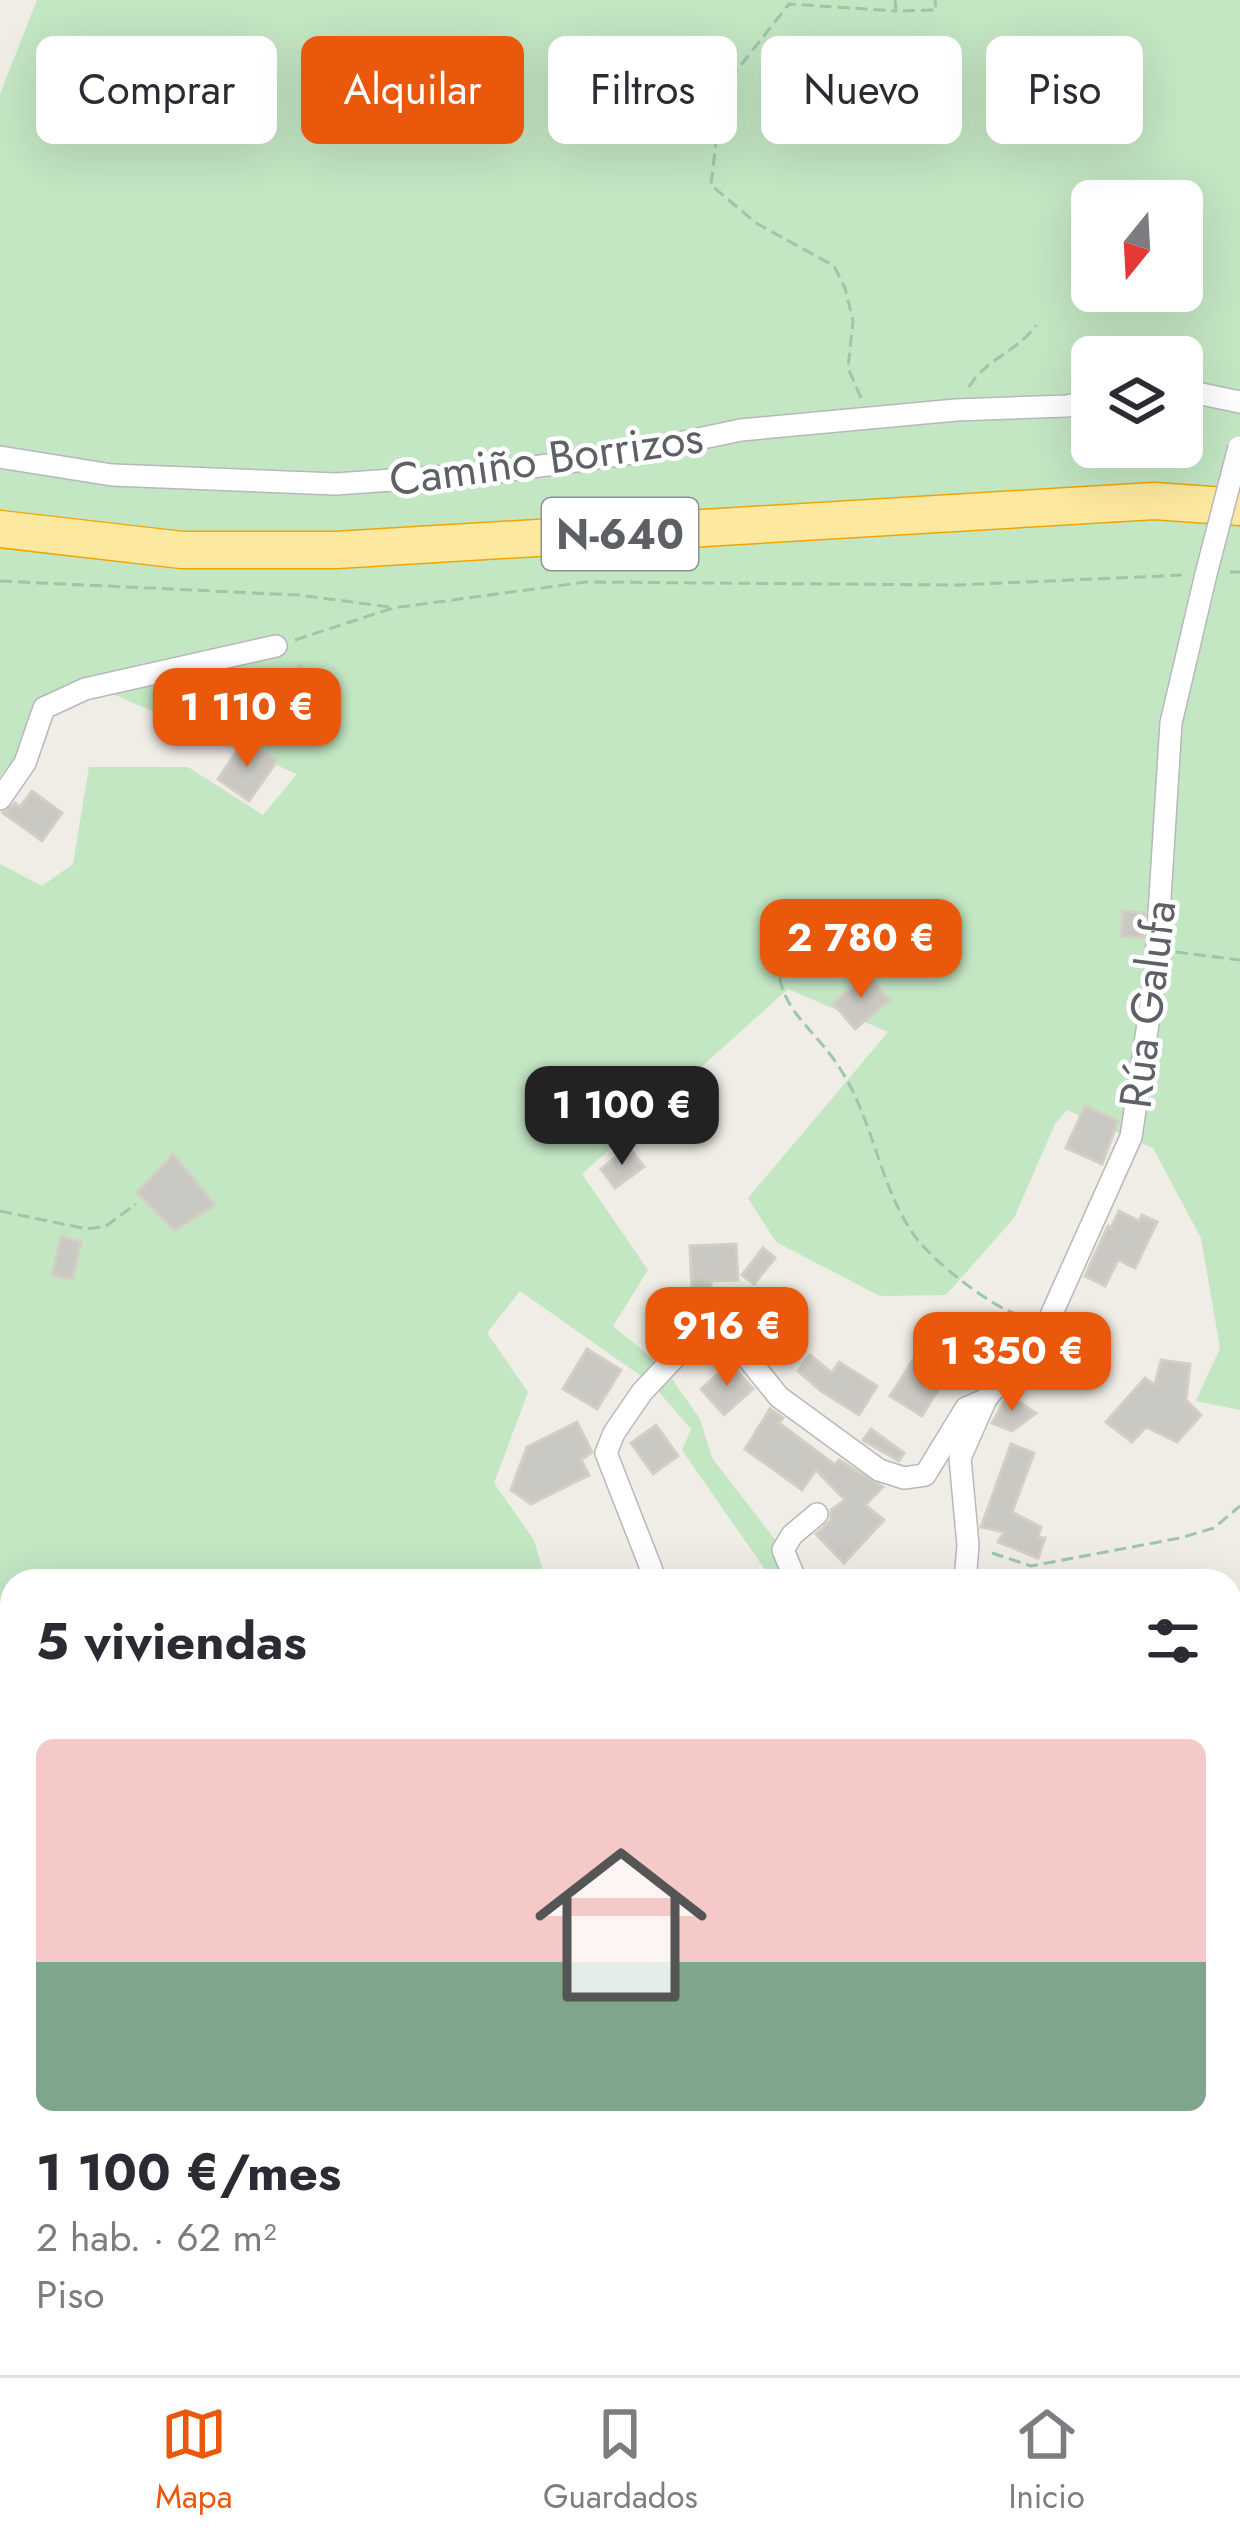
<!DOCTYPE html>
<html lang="es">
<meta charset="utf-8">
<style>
:root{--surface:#fff;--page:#f2f2f3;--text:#2b2b33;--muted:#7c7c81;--line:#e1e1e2;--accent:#ea580c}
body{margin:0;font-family:Jost,sans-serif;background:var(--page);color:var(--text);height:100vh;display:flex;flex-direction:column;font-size:45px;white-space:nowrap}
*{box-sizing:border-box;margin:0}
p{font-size:39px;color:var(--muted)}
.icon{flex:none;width:66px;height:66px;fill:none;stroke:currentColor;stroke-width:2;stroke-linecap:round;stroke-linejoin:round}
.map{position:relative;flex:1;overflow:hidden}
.side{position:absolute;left:0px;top:1569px;width:1242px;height:807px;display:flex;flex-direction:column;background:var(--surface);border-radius:36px 36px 0 0;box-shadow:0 12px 48px #0002}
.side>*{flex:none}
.top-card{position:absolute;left:36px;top:36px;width:1170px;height:108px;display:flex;gap:24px}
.needle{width:78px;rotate:198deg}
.buttons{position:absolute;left:1071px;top:180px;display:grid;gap:24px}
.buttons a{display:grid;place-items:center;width:132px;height:132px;border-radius:18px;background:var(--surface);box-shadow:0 12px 48px #0002;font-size:60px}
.price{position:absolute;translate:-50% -102px;padding:0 27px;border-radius:24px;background:var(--accent);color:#fff;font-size:39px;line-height:78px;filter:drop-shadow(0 3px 6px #0008)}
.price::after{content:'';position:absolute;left:50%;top:72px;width:36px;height:27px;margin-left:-18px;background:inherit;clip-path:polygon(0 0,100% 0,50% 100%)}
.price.active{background:#222;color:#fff}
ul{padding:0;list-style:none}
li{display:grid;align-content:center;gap:24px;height:636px;padding:0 36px}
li+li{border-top:3px solid var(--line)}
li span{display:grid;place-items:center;height:372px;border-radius:18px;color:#555}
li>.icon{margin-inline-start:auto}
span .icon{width:216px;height:216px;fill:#fffc;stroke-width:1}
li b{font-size:51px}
h2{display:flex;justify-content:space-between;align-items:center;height:144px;padding:0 36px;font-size:51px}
.chip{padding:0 42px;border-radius:18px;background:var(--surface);box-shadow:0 12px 48px #0002;font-size:42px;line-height:108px}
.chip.active{background:var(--accent);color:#fff}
.dock{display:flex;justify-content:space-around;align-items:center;height:168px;border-top:3px solid var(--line);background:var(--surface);font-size:33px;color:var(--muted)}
.dock a{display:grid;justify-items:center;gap:6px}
.dock .active{color:var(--accent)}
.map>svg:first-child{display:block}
.green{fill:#c3e6c3;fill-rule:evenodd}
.building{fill:#cac8c2;stroke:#d4cfc4;stroke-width:3}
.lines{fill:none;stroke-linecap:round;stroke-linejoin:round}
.service-casing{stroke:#b6b8bc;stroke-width:14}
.minor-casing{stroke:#b6b8bc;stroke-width:24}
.trunk-casing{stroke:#efa605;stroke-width:39}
.path{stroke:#9cc7a8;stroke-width:3;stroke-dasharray:12 6;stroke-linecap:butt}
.service{stroke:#fff;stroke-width:10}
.minor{stroke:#fff;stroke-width:21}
.trunk{stroke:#fce89e;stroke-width:36}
.minor-bridge-casing{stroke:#b6b8bc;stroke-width:24;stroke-linecap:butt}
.minor-bridge{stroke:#fff;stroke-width:21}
.labels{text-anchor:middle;stroke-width:9;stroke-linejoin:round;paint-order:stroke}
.shield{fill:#fff;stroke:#8e9093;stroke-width:3}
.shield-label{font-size:42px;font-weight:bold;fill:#5d6165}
.street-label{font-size:45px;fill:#5d6165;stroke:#fff}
</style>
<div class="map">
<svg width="1240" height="2375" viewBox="0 0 1240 2375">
<rect width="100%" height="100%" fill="#efede5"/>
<!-- green -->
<path class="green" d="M37,0h1203v1410l-44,-9 24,-53 -19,-110 -48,-90 -86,-38 -12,14 -41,94 -68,77 -66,1 -104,-54 -28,-44 140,-166 -100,-43 -206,185 66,96 -35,56 52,43 35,50 12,39 95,123h-34l-91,-131 9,-21 -40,-46 -131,-92 -33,42 41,59 -34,91 40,57 12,41h-534v733l-12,17v-1467l42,22 31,-22 16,-97h99l75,48 34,-41 -214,-93 -83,95v-682zM1092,201h90v90h-90zM1092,357h90v90h-90z"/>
<!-- building -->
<path class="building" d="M300,665l41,34 -19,22 -14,-11 -11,12 -26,-22z
M245,739l32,22 -28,40 -31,-22z
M32,791l30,22 -20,28 -39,-28 12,-10 5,4z
M1123,911l21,2 -2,25 -21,-2z
M867,974l23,26 -35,29 -22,-26z
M1085,1106l33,15 -16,43 -36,-16z
M629,1147l15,20 -29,21 -14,-19z
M173,1154l42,51 -41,25 -37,-37z
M1119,1211l20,10 3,-6 15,7 -22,46 -17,-8 -13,26 -20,-10 23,-50 3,2z
M61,1237l20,5 -9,38 -20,-5z
M736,1244l2,36 -27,1v10l-19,1 -2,-46z
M763,1248l12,10 -21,26 -12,-9z
M587,1349l34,21 -24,39 -34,-20z
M810,1355l22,18 7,-11 38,24 -18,29 -38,-24 -23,-20z
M913,1360l31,20 -22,36 -32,-20z
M1161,1360l29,4 -4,36 15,15 -24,27 -31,-15 -14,15 -26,-20 39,-44 10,7z
M730,1363l23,26 -29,26 -23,-26z
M1008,1395l28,18 -24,18 -20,-8z
M770,1409l13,9 -4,5 56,42 4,-5 44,27 -18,18 19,15 -40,43 -28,-29 15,-14v-10l14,-10 -29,-30 -14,20 -57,-41z
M577,1422l15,30 -11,8 8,15 -58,29 -20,-14 16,-43z
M656,1425l22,31 -25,18 -22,-31z
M871,1429l33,24 -5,8 -36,-21z
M1011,1444l23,9 -22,59 29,15 -3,10 7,1 -7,20 -40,-16 6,-10 -23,-5z"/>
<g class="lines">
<defs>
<path id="service" d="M1230,1886l10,-12"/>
<path id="minor" d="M1182,390l58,12
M0,457l112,18 224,9 154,-11 136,-19 115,-24 215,-20 111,-4 25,-5
M0,799l25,-36 19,-55 41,-19 191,-43
M656,1581l-50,-128 8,-20 28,-41 53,-56 16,-5 18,4 50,62 100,73 25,8 21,-3 41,-67 19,-8
M796,1581l-13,-31 9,-15 25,-21
M965,1581l3,-36 -8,-87 26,-59 62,-77 83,-185 24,-160 16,-254 35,-149
M0,1857l12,2
M1230,1911l10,5
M249,2364l37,11
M362,2375l9,-11
M447,2375l2,-11"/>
<path id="trunk" d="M0,529l182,21h154l818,-49 86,6"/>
</defs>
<!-- service casing -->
<use href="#service" class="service-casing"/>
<!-- minor casing -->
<use href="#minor" class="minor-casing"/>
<!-- trunk casing -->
<use href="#trunk" class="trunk-casing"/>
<!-- path -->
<path class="path" d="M895,0l1,11 40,-1 -1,-10
M969,387c17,-29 49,-35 67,-62
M861,398l-13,-30 5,-47 -8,-33 -11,-22 -78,-43 -45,-38 11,-96 67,-85 107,7
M1230,572h10
M0,581l298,14 93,12
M295,640l98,-32 193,-26 372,3 226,-10
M779,942c-9,68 34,80 65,133 30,50 36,111 70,160 17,25 79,74 108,81
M1176,952l64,8
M0,1211l87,18 19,-3 30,-22
M992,1553l39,13 149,-28 34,-10 26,-22
M0,1922l12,3"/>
<!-- service -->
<use href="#service" class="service"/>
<!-- minor -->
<use href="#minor" class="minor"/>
<!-- trunk -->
<use href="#trunk" class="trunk"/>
<defs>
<path id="minor-bridge" d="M1206,574l33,-127"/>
</defs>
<!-- minor-bridge casing -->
<use href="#minor-bridge" class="minor-bridge-casing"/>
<!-- minor-bridge -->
<use href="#minor-bridge" class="minor-bridge"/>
</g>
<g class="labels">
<!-- shield labels -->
<rect class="shield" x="542" y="498" width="156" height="72" rx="9"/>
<g class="shield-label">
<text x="620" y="549">N-640</text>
</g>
<!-- street labels -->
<g class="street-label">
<text transform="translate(546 458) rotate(-8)" y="16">Camiño Borrizos</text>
<text transform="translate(1147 1004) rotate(-83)" y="16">Rúa Galufa</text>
</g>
</g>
</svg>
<div class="buttons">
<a><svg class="needle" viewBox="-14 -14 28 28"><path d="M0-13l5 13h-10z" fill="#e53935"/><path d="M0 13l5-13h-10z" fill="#7c7c81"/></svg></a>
<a><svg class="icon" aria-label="layers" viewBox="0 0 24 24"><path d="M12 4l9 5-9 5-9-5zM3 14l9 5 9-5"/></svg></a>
</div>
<b class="price" style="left:247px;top:770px">1 110 €</b>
<b class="price" style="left:861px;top:1001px">2 780 €</b>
<b class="price active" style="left:622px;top:1168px">1 100 €</b>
<b class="price" style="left:727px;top:1389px">916 €</b>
<b class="price" style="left:1012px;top:1414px">1 350 €</b>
<div class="top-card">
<a class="chip">Comprar</a>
<a class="chip active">Alquilar</a>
<a class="chip">Filtros</a>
<a class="chip">Nuevo</a>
<a class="chip">Piso</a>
</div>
<section class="side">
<h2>5 viviendas<svg class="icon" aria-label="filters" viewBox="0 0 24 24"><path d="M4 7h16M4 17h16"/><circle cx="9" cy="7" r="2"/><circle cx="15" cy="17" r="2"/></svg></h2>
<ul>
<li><span style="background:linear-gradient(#f6c9c9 60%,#7fa58c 0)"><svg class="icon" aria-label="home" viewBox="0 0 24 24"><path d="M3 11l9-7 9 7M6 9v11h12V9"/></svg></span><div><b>1 100 €/mes</b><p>2 hab. · 62 m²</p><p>Piso</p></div></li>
</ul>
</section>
</div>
<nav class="dock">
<a class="active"><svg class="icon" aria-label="map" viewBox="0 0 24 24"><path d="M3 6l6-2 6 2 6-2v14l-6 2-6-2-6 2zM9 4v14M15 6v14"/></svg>Mapa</a>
<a><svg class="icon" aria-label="saved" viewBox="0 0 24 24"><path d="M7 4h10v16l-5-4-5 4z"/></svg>Guardados</a>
<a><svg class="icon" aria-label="home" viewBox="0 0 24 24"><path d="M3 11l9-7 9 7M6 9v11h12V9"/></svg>Inicio</a>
</nav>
